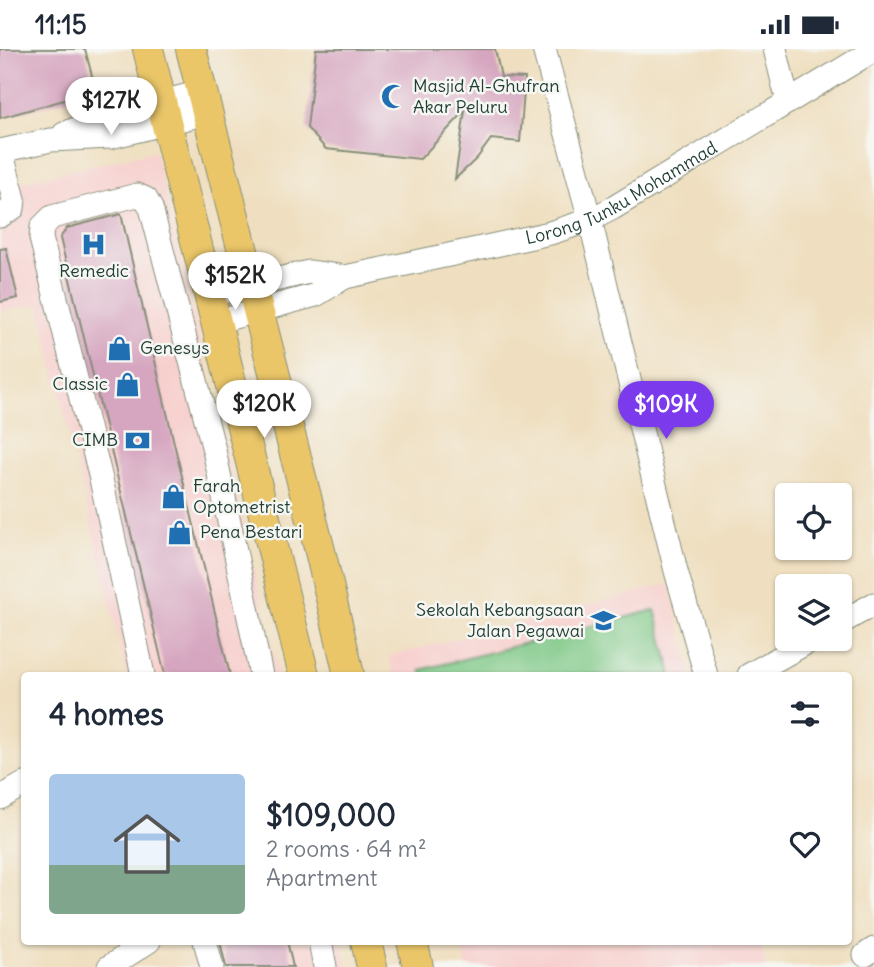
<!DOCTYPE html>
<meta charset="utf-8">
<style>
:root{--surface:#fff;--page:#f2f2f3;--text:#1f2937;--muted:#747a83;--line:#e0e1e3;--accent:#7c3aed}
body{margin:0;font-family:Delius,sans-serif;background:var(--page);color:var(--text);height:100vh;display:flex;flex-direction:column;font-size:26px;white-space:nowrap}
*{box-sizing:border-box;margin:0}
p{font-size:23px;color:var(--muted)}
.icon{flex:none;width:38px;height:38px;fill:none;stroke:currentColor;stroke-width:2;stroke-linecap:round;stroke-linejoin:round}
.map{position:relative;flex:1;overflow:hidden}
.sheet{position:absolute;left:21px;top:623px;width:831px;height:273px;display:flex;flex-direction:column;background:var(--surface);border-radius:7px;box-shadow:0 2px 5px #0004}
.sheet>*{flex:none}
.fabs{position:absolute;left:775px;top:434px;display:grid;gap:14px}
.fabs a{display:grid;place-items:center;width:77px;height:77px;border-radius:7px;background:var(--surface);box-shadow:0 2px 5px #0004;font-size:35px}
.price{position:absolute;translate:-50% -60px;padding:0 16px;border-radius:24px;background:#fff;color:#222;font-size:23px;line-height:46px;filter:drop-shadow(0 2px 4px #0008)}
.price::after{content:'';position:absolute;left:50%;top:42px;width:21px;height:16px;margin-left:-10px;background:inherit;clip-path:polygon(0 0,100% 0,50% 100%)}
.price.current{background:var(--accent);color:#fff}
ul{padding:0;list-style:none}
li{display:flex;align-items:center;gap:21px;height:175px;padding:0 28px}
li+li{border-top:2px solid var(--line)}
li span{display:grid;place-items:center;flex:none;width:196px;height:140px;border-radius:7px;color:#555}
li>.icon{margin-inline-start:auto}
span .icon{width:84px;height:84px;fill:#fffc;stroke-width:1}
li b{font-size:30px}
h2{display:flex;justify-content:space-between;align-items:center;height:84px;padding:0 28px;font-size:30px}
.status{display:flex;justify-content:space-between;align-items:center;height:49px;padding:0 35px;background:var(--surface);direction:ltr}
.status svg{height:19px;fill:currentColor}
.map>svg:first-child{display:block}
.built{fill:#f7d0ce}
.pitch{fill:#7ec886;stroke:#4e825d;stroke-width:2}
.building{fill:#d6a5bf}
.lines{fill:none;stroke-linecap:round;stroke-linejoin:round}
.minor-casing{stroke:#878e7a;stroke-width:25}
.major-casing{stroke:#878e7a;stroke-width:32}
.minor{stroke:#fff;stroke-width:23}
.major{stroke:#eac669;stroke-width:30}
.labels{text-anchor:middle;stroke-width:5;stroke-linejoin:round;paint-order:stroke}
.poi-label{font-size:18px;fill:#1f3d34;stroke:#f6f6f2;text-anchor:start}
.street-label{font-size:18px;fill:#1f3d34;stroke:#f6f6f2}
</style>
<div class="status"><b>11:15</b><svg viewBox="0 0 49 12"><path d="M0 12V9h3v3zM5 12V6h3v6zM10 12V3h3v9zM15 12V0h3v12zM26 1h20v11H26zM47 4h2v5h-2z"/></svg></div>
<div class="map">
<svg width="874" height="918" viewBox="0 0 874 918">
<rect width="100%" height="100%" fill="#f6f6f2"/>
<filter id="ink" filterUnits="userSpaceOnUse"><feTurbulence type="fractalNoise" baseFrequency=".0143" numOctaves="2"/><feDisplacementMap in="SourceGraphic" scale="14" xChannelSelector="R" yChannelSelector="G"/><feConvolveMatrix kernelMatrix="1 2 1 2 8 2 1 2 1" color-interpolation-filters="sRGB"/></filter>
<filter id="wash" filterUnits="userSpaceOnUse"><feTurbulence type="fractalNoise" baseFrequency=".00686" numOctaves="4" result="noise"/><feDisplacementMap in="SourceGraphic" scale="28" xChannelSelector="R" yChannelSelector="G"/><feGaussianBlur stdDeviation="1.57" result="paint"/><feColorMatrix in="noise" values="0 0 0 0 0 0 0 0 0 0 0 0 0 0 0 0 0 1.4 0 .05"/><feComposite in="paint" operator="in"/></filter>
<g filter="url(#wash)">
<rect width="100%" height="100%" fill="#efdfc0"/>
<!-- built -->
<path class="built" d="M155,102l124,524h-152l-88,-371 -39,8v-125z
M669,535l23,91h-298l-5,-19z
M189,893h153l6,25h-153z
M461,893h299l6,25h-299z"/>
<!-- pitch -->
<path class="pitch" d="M655,561l17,65h-249l-2,-5z"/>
<g id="blocks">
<!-- building -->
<path class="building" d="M0,0h85l11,42 -96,27z
M316,0h179l6,28 24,1 -5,64 -29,-3 -14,19 -22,21 10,-68 -45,48 -94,-10 -19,-21z
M121,165l53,229 56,232h-65l-105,-437 7,-10z
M6,199l12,50 -18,4v-53z
M220,892h67l6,26h-67z"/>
</g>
</g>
<g filter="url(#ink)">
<use href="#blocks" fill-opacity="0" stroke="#878e7a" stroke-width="2"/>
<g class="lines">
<defs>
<g id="minor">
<path d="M544,0l46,171 86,351 30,104"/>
<path d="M775,0l13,53"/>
<path d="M64,85l41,-18 97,-24"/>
<path d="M0,102l51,-11 59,-3 97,-24"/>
<path d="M0,167l13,-8 1,-9 -13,-48"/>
<path id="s1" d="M209,246l100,-23 36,5 118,-25 87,-19 40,-13 23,-12 261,-158"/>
<path d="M216,273l100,-27 29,-18"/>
<path d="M840,574l34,-19"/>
<path d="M143,626l-42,-196 -60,-241 1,-11 10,-10 85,-22 9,4 5,9 63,242 47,225"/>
<path d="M749,626l64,-36"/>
<path d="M0,749l24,-14"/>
<path d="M205,892l7,26"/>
<path d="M320,892l5,26"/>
<path d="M865,906l9,-6"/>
<path d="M109,918l40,-26"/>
</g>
<path id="major" d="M148,0l156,626
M191,0l130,506 28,120
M366,892l6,26
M412,892l6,26"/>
</defs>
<!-- minor casing -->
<use href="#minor" class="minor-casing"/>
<!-- major casing -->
<use href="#major" class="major-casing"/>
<!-- minor -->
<use href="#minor" class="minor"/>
<!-- major -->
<use href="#major" class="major"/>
</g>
</g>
<!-- icons -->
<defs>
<symbol id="mosque-bare" viewBox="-9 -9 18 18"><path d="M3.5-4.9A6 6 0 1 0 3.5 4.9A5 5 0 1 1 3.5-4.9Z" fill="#1f6fb2" stroke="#f6f6f2" stroke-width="2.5" paint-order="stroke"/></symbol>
<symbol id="hospital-bare" viewBox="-9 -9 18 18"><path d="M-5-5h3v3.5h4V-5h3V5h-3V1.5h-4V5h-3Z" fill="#1f6fb2" stroke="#f6f6f2" stroke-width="2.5" paint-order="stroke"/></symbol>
<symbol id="shop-bare" viewBox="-9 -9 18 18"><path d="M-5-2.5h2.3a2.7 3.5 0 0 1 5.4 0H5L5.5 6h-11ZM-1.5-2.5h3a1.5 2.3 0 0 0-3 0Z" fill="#1f6fb2" stroke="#f6f6f2" stroke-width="2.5" paint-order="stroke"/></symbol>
<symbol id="bank-bare" viewBox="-9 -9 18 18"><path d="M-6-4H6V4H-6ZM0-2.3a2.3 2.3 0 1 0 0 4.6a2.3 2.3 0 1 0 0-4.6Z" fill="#1f6fb2" stroke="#f6f6f2" stroke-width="2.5" paint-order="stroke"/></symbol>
<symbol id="school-bare" viewBox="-9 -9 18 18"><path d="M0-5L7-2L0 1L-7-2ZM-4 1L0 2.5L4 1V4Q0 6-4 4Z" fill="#1f6fb2" stroke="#f6f6f2" stroke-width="2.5" paint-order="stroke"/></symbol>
</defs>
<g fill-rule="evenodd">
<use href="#mosque-bare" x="376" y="30" width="35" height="35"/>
<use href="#hospital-bare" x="76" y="178" width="35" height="35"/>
<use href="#shop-bare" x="102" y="282" width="35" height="35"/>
<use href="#shop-bare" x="110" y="318" width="35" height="35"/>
<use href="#bank-bare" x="120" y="374" width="35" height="35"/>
<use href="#shop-bare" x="156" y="430" width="35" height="35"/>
<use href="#shop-bare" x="162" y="466" width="35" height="35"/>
<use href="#school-bare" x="586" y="554" width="35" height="35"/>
</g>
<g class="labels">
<!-- poi labels -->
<g class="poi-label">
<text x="413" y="43">Masjid Al-Ghufran<tspan x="413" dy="21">Akar Peluru</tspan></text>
<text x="94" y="228" text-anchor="middle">Remedic</text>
<text x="140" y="305">Genesys</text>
<text x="108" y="341" text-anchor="end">Classic</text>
<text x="118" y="397" text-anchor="end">CIMB</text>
<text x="193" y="443">Farah<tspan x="193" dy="21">Optometrist</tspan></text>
<text x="200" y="489">Pena Bestari</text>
<text x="584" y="567" text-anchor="end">Sekolah Kebangsaan<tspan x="584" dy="21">Jalan Pegawai</tspan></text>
</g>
<!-- street labels -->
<g class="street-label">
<text dy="6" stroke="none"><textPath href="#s1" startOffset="430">Lorong Tunku Mohammad</textPath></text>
</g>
</g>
</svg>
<div class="fabs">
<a><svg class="icon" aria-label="locate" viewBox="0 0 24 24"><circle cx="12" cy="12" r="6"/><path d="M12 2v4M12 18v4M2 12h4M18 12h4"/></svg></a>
<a><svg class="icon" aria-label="layers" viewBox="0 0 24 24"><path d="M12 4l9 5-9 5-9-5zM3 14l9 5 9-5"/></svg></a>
</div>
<b class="price" style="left:111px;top:88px">$127K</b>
<b class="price" style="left:235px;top:263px">$152K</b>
<b class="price" style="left:264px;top:391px">$120K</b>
<b class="price current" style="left:666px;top:392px">$109K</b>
<section class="sheet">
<h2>4 homes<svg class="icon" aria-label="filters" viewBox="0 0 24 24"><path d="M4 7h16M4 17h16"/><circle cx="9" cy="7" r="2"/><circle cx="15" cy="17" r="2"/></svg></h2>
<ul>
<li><span style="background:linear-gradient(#a9c7e8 65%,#7fa58c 0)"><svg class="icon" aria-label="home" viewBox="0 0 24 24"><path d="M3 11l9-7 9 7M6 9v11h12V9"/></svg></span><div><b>$109,000</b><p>2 rooms · 64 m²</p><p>Apartment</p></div><svg class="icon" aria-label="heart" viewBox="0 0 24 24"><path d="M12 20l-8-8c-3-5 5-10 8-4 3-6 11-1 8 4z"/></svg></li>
</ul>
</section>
</div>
